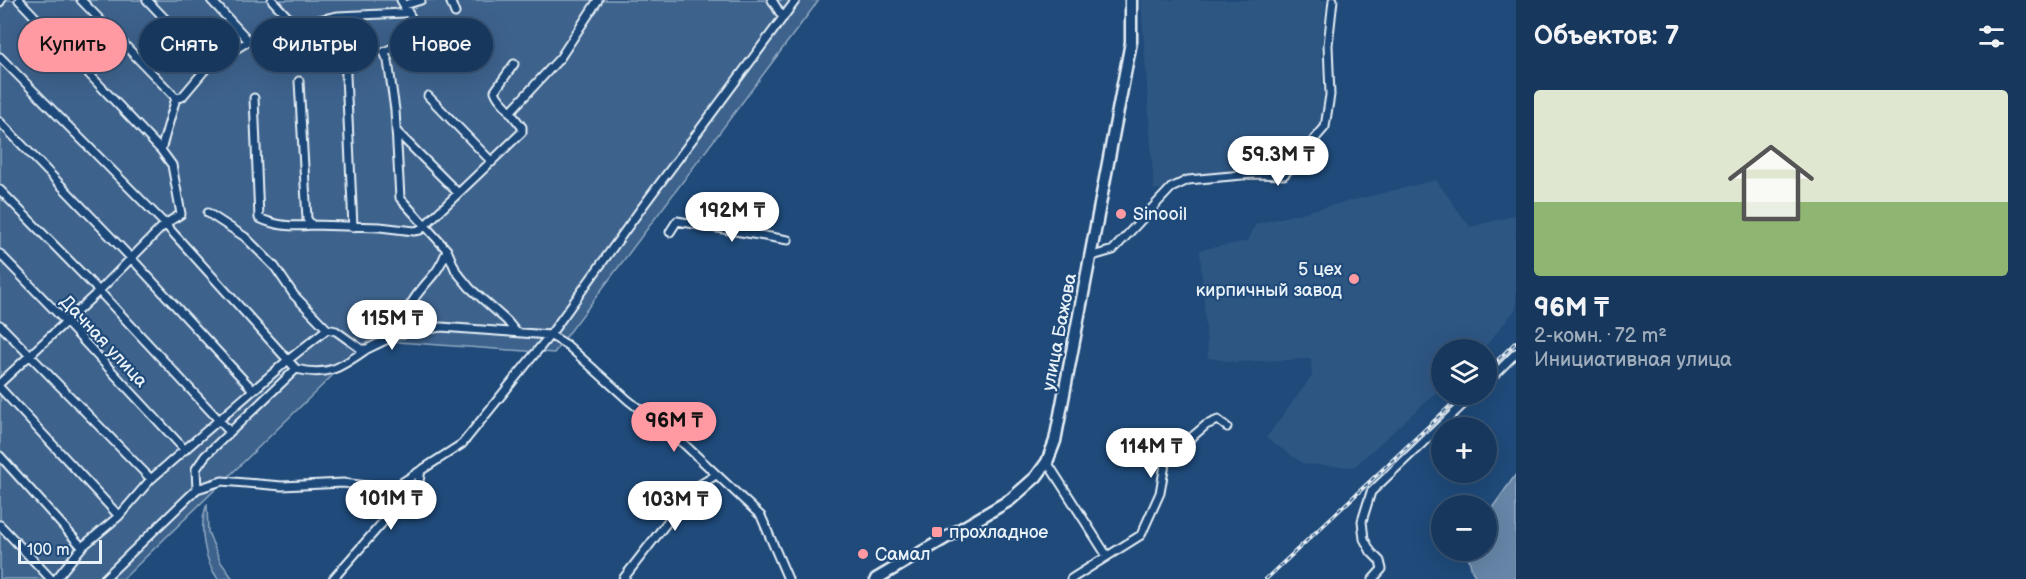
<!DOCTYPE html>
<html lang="ru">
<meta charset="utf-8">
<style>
:root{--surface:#17385c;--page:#244365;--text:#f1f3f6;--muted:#9eacbb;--line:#365272;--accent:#ff9aa2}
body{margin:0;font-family:"Balsamiq Sans",sans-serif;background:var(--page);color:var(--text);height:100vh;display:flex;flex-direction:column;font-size:22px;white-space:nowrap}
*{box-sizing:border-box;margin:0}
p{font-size:20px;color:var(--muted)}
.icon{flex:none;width:33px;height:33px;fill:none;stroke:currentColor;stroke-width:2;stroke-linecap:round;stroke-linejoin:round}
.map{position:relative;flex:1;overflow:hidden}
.sheet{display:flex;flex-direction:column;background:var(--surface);width:510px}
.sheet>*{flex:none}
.guide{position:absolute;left:18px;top:18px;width:570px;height:54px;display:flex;gap:12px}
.tools{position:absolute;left:1431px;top:339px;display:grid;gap:12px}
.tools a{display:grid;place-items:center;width:66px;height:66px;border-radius:50%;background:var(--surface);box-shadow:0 6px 24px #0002,0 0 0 2px var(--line);font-size:30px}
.scale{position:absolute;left:18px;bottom:15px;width:84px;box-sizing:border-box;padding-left:6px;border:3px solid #e8f1f8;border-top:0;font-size:16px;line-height:21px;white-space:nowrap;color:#e8f1f8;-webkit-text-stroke:4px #1f4a7a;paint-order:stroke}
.price{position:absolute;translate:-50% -51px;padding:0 14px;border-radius:21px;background:#fff;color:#222;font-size:20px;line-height:39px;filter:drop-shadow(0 2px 3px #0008)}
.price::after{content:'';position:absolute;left:50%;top:36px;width:18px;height:14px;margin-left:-9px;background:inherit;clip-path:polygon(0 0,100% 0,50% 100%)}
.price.selected{background:var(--accent);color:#111}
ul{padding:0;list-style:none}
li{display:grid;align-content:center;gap:12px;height:318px;padding:0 18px}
li span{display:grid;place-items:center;height:186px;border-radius:6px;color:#555}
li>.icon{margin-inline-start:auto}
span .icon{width:108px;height:108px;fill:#fffc;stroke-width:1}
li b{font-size:26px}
h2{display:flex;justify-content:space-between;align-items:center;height:72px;padding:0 18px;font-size:26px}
.tag{padding:0 21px;border-radius:27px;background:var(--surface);box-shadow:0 6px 24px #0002,0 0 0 2px var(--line);font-size:21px;line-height:54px}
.tag.selected{background:var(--accent);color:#111}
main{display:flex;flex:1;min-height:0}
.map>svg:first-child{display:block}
.built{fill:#2e5683}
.green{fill:#3c628c;stroke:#92aac2;stroke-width:1.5}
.water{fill:#6685a7;stroke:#9ab0c7;stroke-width:1.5}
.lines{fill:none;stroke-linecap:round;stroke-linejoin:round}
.minor-casing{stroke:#e8f1f8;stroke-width:11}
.highway-casing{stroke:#e8f1f8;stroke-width:15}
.minor{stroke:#1f4a7a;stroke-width:7}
.highway{stroke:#1f4a7a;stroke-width:10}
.rail-casing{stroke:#e8f1f8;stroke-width:4}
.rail{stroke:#1f4a7a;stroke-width:1.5;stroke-dasharray:4.5;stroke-linecap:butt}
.poi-dot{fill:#ff9aa2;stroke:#1f4a7a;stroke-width:2}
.labels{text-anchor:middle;stroke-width:4.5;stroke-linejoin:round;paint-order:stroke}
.poi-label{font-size:18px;fill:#e8f1f8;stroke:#1f4a7a;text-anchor:start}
.street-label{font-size:18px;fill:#e8f1f8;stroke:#1f4a7a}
</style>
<main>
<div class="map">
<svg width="1516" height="579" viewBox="0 0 1516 579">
<rect width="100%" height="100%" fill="#1f4a7a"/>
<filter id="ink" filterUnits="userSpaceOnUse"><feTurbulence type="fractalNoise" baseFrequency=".0167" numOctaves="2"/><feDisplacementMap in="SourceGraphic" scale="12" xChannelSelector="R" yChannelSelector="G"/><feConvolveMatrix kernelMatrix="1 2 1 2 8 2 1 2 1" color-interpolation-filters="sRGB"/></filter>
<g filter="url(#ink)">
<!-- built -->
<path class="built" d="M1141,0h185l-5,50 4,76 -42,45 -129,19z
M1436,180l34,47 46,-12v94l-33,40 -41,1 -1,38 -87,79 -50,-3 -38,-26 46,-62 -1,-17 -76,3 -27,-4 -8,-108 48,-9 8,-17z"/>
<!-- green -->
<path class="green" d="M0,0h819l-265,353 -185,-13 -246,239h-123z
M207,504l1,28 12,29 13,18h-15c-14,-19 -20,-53 -11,-75z"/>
<!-- water -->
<path class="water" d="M1516,474v105h-39l-5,-8 -5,-20 19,-1 1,-35z"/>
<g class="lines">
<defs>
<path id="minor" d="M19,0l142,150
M81,0l95,98
M147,0l62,65
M211,0l38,41
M272,0l23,25
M401,0l11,19 2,19 -30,14 4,9 7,49 5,88 47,52 9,21 14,17 37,33 9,11
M450,0l5,13
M772,0l11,18
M0,2l1,-2
M345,54l8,173
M0,57l165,167 131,145c33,8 45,-2 71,-20
M299,81l8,138 5,6 68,2 34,4 6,-1 102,-98v-5l-12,-15 50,-54 38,-58
M428,96l64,66
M254,98l5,120c17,8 33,9 53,7
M510,112c-4,-8 -12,-11 -15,-21l19,-27
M0,122l132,137 121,131
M396,131l62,62
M0,190l99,101 131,141 66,-63
M208,213l37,24 30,30 19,28 33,34
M670,232l7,-11 111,19
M0,254l65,67 120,129
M1089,257l24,-7 58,-62 17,-8 65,-6 31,1 41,-48 5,-32 -2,-50 5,-45
M0,325l151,154
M398,334c4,-13 9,-26 18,-38 13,-18 23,-23 31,-46
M0,383l99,-92 66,-67 16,-10 -9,-49 -11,-15 15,-52 6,-1 27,-32 40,-24 46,-16 43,-9 66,-3 1,-8 16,-5
M1486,383l30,-30
M0,388l119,128
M0,456l82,91
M1047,462l60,94
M197,489l-1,-20 9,-13 25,-24
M0,525l51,54
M56,579l26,-32 37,-31 32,-37 137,-119 39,-31 9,2 25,18h6l31,-15 43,-7 109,8 17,10 61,55 57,45 76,71 27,63
M104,579l93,-90 25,-8 60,5 61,-3 49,6 70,-45 88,-109 90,-125 156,-210
M333,579l86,-98 2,-11
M623,579l70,-90 23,-14
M1071,579l70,-44 19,-42 8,-46 18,-5 20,-17 12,-5 9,7
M1373,579l9,-10 -2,-8 -9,-9 -7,-13 -2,-18 9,-29 103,-98"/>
<path id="highway" d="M876,579l134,-79 26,-23 11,-15 8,-21 76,-399v-42"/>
</defs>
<!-- minor casing -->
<use href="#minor" class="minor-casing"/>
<!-- highway casing -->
<use href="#highway" class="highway-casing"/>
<!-- minor -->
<use href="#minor" class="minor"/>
<!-- highway -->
<use href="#highway" class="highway"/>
<defs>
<path id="rail" d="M1486,372l30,-30
M1266,579l197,-185"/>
</defs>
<!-- rail casing -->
<use href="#rail" class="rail-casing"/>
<!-- rail -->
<use href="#rail" class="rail"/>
</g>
</g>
<!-- markers -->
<g class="poi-dot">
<circle cx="1121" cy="214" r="6"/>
<circle cx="1354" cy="279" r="6"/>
<rect x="931" y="526" width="12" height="12" rx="3"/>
<circle cx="863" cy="554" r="6"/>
</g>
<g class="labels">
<!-- poi labels -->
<g class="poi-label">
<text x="1133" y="220">Sinooil</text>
<text x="1342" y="275" text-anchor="end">5 цех<tspan x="1342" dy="21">кирпичный завод</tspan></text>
<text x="949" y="538">прохладное</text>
<text x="875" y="560">Самал</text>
</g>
<!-- street labels -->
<g class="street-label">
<text transform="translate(1059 332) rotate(-79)" y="6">улица Бажова</text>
<text transform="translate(104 341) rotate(47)" y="6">Дачная улица</text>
</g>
</g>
</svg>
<div class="tools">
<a><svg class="icon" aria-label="layers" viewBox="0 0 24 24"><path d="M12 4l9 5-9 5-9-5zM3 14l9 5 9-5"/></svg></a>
<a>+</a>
<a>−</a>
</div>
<div class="scale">100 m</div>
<b class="price" style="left:1278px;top:187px">59.3M ₸</b>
<b class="price" style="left:732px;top:243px">192M ₸</b>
<b class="price" style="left:392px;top:351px">115M ₸</b>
<b class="price selected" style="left:674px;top:453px">96M ₸</b>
<b class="price" style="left:1151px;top:479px">114M ₸</b>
<b class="price" style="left:391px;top:531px">101M ₸</b>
<b class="price" style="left:675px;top:532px">103M ₸</b>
<div class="guide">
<a class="tag selected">Купить</a>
<a class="tag">Снять</a>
<a class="tag">Фильтры</a>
<a class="tag">Новое</a>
</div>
</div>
<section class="sheet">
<h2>Объектов: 7<svg class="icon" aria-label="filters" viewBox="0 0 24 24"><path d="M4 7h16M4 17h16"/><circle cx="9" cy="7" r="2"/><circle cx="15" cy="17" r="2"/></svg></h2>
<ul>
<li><span style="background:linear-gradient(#dfe7d0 60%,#8fb573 0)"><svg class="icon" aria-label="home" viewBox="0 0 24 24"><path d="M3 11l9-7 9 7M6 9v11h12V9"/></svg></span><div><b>96M ₸</b><p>2-комн. · 72 m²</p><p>Инициативная улица</p></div></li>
</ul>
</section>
</main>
